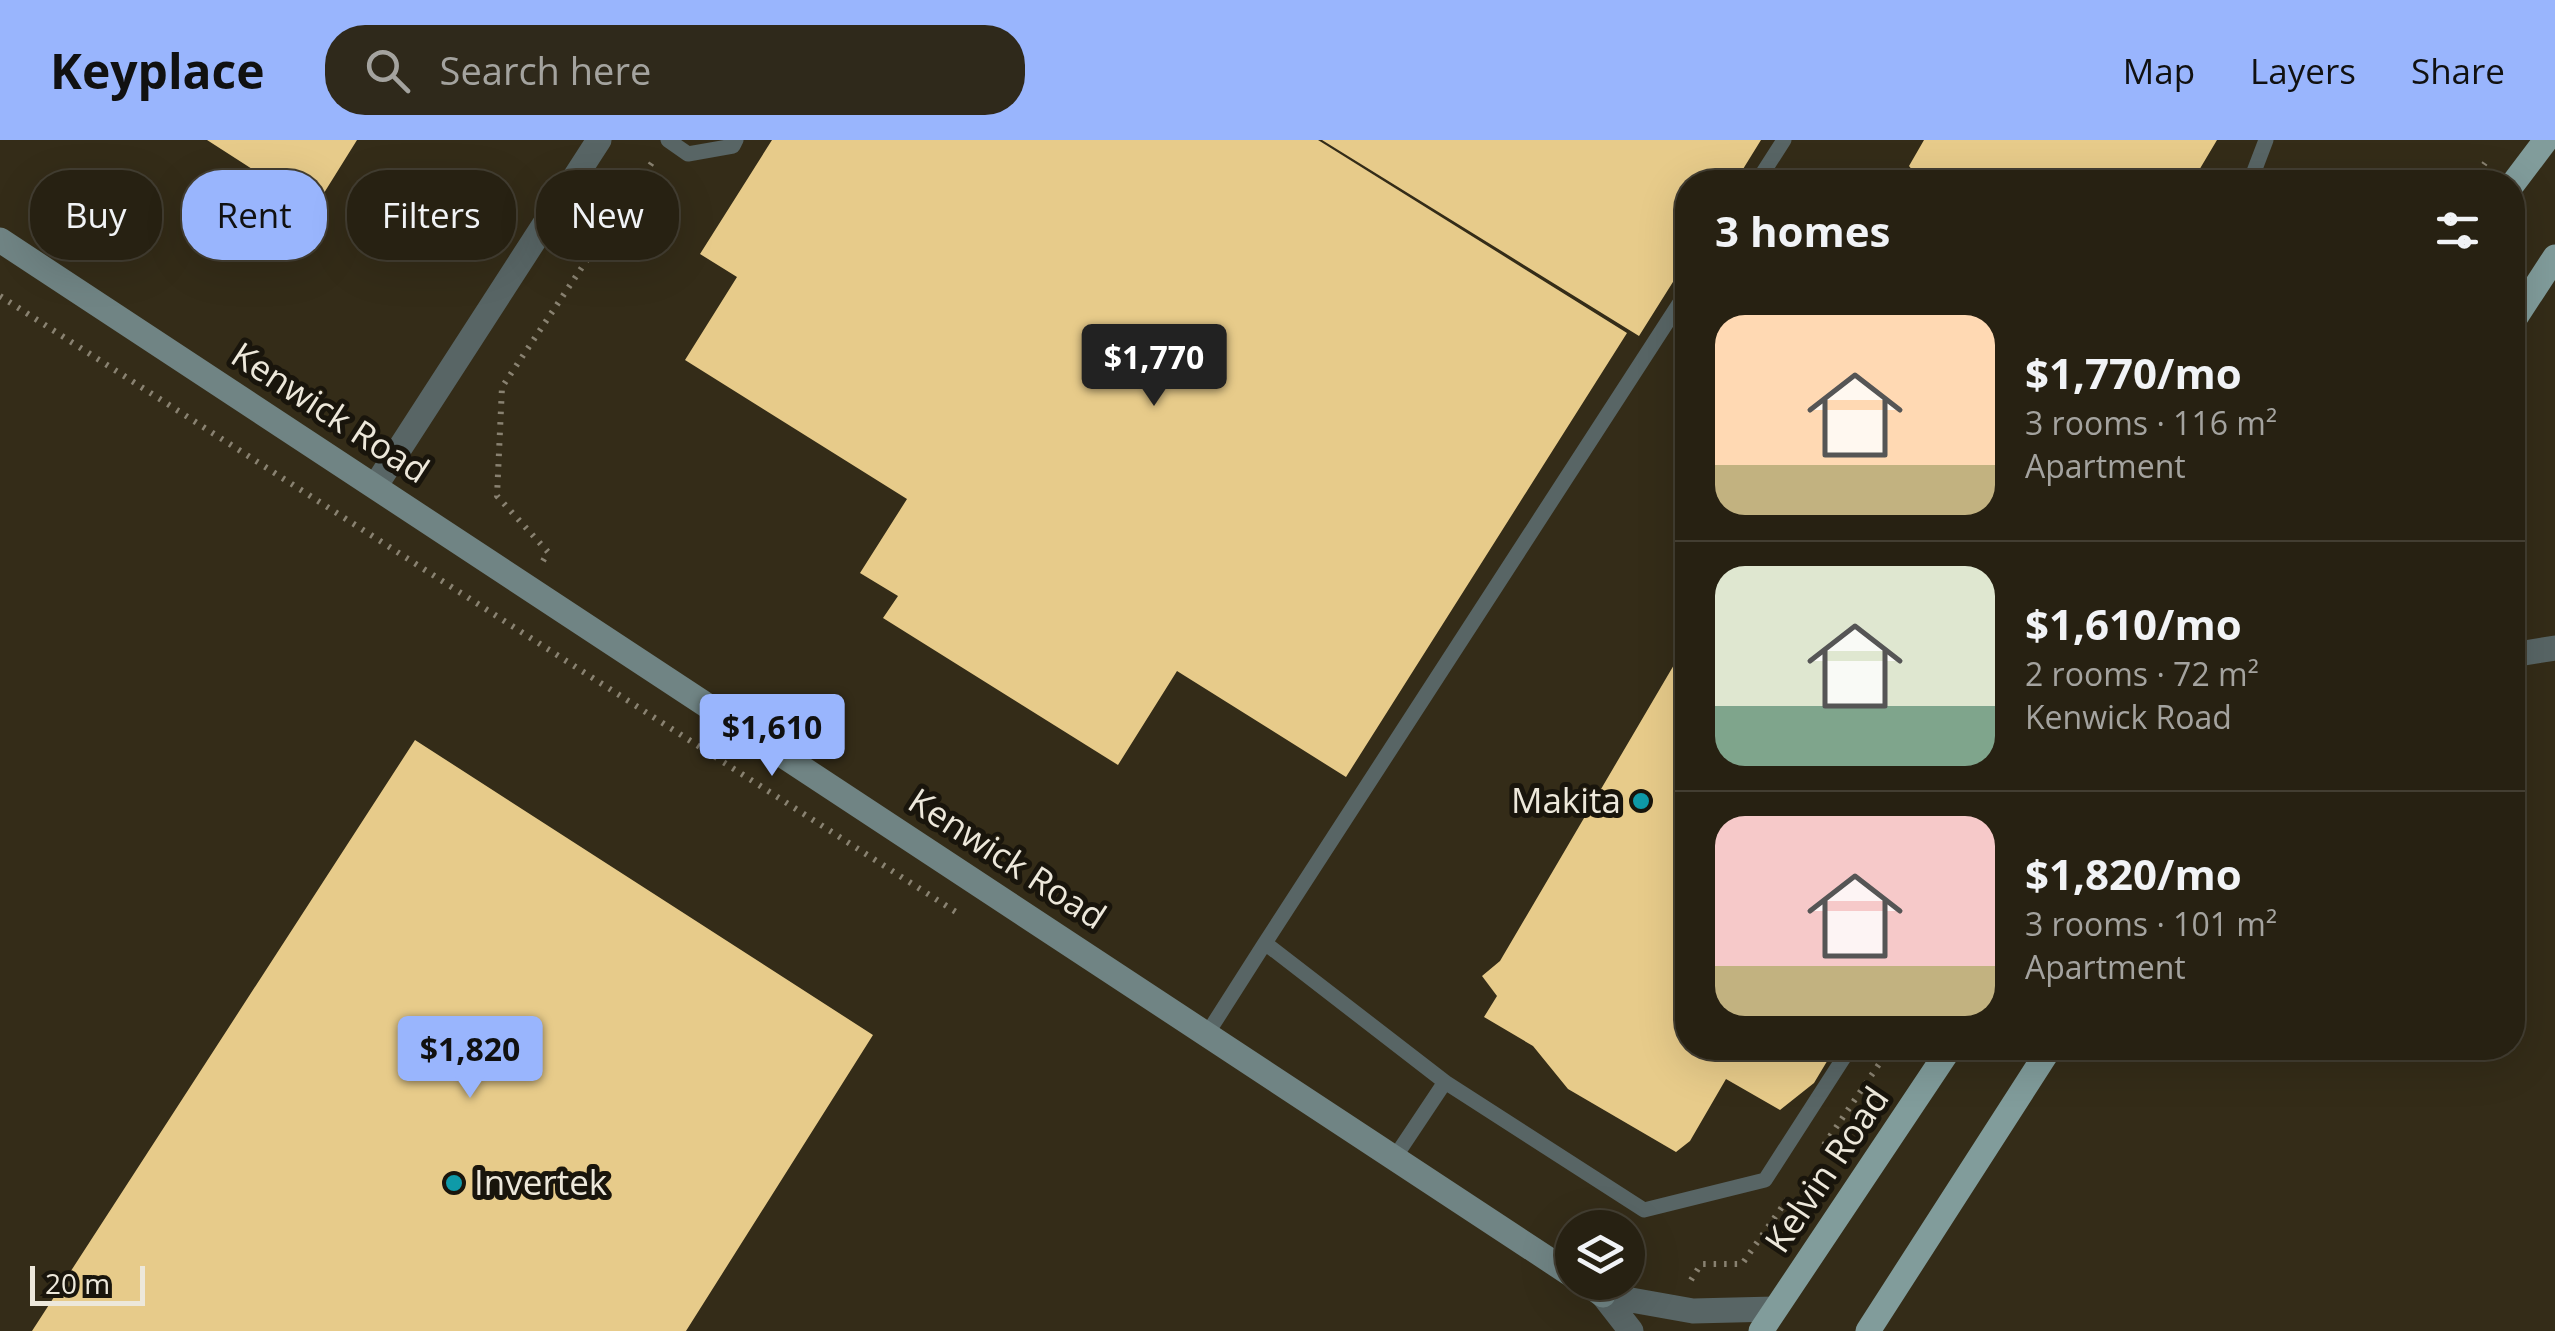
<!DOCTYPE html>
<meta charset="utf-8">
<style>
:root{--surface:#272112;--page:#2f291b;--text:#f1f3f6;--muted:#a4a39f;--line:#433e32;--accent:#99b5fd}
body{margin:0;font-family:"Open Sans",sans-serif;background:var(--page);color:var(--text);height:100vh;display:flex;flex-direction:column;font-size:38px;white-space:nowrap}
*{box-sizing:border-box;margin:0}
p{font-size:32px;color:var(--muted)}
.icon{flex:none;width:55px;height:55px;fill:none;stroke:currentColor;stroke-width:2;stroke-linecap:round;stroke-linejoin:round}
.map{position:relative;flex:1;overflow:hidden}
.drawer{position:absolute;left:1675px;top:30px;width:850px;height:890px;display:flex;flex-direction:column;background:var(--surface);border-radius:40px;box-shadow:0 10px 40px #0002,0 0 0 2px var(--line)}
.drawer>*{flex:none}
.guide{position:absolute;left:30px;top:30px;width:950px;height:90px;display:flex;gap:20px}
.fabs{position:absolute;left:1555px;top:1070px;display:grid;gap:20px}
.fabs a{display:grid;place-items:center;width:90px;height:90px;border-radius:50%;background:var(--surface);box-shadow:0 10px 40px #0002,0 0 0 2px var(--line);font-size:50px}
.scale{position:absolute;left:30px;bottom:25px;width:115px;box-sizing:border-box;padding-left:10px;border:5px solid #ede8db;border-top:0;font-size:28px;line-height:35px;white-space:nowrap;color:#ede8db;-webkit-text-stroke:8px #19150c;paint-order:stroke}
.price{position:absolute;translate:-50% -85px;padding:0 22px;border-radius:10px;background:var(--accent);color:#111;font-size:32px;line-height:65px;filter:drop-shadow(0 2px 5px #0008)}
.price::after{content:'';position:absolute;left:50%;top:60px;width:30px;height:22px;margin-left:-15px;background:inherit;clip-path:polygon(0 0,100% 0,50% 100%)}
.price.selected{background:#222;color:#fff}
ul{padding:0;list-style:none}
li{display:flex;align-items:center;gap:30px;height:250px;padding:0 40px}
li+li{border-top:2px solid var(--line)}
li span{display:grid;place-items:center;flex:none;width:280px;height:200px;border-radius:30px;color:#555}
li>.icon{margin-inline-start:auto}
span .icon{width:120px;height:120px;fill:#fffc;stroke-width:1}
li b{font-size:42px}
h2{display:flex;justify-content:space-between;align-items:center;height:120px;padding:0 40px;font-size:42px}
.tag{padding:0 35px;border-radius:40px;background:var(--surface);box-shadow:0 10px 40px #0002,0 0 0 2px var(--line);font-size:35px;line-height:90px}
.tag.selected{background:var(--accent);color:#111}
header{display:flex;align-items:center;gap:60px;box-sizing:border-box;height:140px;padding:0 50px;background:var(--accent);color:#111}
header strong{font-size:48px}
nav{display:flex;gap:55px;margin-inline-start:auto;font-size:35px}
.search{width:700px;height:90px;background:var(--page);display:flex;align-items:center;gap:25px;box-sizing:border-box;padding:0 35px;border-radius:40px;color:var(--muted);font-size:38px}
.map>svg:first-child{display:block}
.building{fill:#e7cb8a}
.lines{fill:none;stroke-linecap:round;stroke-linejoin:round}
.path{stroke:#898271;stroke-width:6;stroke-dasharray:2.5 8;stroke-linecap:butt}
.lane{stroke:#586565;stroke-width:15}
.street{stroke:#586565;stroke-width:25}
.secondary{stroke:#708484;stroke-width:25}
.primary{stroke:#819c9b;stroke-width:25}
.culture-dot{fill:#0f9aa8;stroke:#19150c;stroke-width:4}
.labels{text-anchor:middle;stroke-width:10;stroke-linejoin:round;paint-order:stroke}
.street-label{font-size:35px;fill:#ede8db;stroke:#19150c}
.poi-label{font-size:35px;fill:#ede8db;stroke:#19150c;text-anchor:end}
</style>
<header>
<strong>Keyplace</strong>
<div class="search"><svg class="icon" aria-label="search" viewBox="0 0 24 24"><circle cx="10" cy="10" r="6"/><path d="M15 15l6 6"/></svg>Search here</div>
<nav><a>Map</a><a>Layers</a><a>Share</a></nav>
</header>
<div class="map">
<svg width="2555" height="1191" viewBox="0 0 2555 1191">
<rect width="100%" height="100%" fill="#342c18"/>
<!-- building -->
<path class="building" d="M207,0h150l-43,69z
M772,0h546l309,193 -281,444 -169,-106 -59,94 -235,-147 15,-22 -38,-23 47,-74 -222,-139 52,-83 -37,-23z
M1322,0h439l-26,42h-47v76l-49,78z
M1924,0h293l-25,42h-270l-13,-16z
M1688,501v407h147l-21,35 -34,27 -54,-31 -36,62 -14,11 -108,-63 -35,-43 -49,-29 13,-21 -15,-20 18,-15z
M415,600l458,295 -187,296h-654z"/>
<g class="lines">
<!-- path -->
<path class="path" d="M2472,42l13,-19
M0,156l959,618
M543,421l5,-9 -51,-56 5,-109 151,-226
M1824,1005l66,-97
M1691,1140l10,-16h41l47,-67"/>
<!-- lane -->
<path class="lane" d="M668,0l20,14 45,-8 3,-6
M1757,42l27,-42
M2250,42l16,-42
M1207,894l58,-91
M1445,942l-180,-139 423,-653
M1395,1017l50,-75 199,128 121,-30 85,-132"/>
<!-- street -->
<path class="street" d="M376,345l223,-345
M2512,515l43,-7
M1603,1155l90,16 82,-2
M1603,1155l28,36"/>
<!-- secondary -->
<path class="secondary" d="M0,100l1572,1035
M1585,1142l18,13"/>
<!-- primary -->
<path class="primary" d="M2512,45l34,-45
M2512,183l43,-66
M1761,1191l189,-283
M1868,1191l182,-283"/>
</g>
<!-- markers -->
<g class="culture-dot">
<circle cx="1641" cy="661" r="10"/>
<circle cx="454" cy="1043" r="10"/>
</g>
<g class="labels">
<!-- street labels -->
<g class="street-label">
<text transform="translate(330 273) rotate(33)" y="12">Kenwick Road</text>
<text transform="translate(1007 719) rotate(33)" y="12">Kenwick Road</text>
<text transform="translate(1827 1030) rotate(-56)" y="12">Kelvin Road</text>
</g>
<!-- poi labels -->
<g class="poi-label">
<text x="1621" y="673">Makita</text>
<text x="474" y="1055" text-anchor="start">Invertek</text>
</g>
</g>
</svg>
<div class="fabs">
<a><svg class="icon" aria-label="layers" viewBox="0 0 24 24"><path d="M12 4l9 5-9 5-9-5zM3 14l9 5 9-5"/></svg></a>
</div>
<div class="scale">20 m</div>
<b class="price selected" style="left:1154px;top:269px">$1,770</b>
<b class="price" style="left:772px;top:639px">$1,610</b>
<b class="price" style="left:470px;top:961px">$1,820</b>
<div class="guide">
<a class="tag">Buy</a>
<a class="tag selected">Rent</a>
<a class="tag">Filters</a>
<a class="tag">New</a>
</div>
<section class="drawer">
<h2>3 homes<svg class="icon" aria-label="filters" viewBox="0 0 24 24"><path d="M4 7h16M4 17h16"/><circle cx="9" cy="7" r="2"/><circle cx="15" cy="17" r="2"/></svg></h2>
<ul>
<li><span style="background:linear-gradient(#ffd9b3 75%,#c2b280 0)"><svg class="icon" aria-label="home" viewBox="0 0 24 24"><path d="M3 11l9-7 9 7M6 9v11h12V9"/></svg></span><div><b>$1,770/mo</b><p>3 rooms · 116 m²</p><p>Apartment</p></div></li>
<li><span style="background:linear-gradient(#dfe7d0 70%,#7fa58c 0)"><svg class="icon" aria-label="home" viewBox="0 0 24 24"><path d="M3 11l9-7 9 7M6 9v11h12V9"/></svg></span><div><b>$1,610/mo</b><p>2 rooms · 72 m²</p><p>Kenwick Road</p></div></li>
<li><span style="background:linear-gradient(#f6c9c9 75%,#c2b280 0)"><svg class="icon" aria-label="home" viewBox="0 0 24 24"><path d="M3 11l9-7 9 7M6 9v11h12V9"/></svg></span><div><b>$1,820/mo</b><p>3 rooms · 101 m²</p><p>Apartment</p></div></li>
</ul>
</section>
</div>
